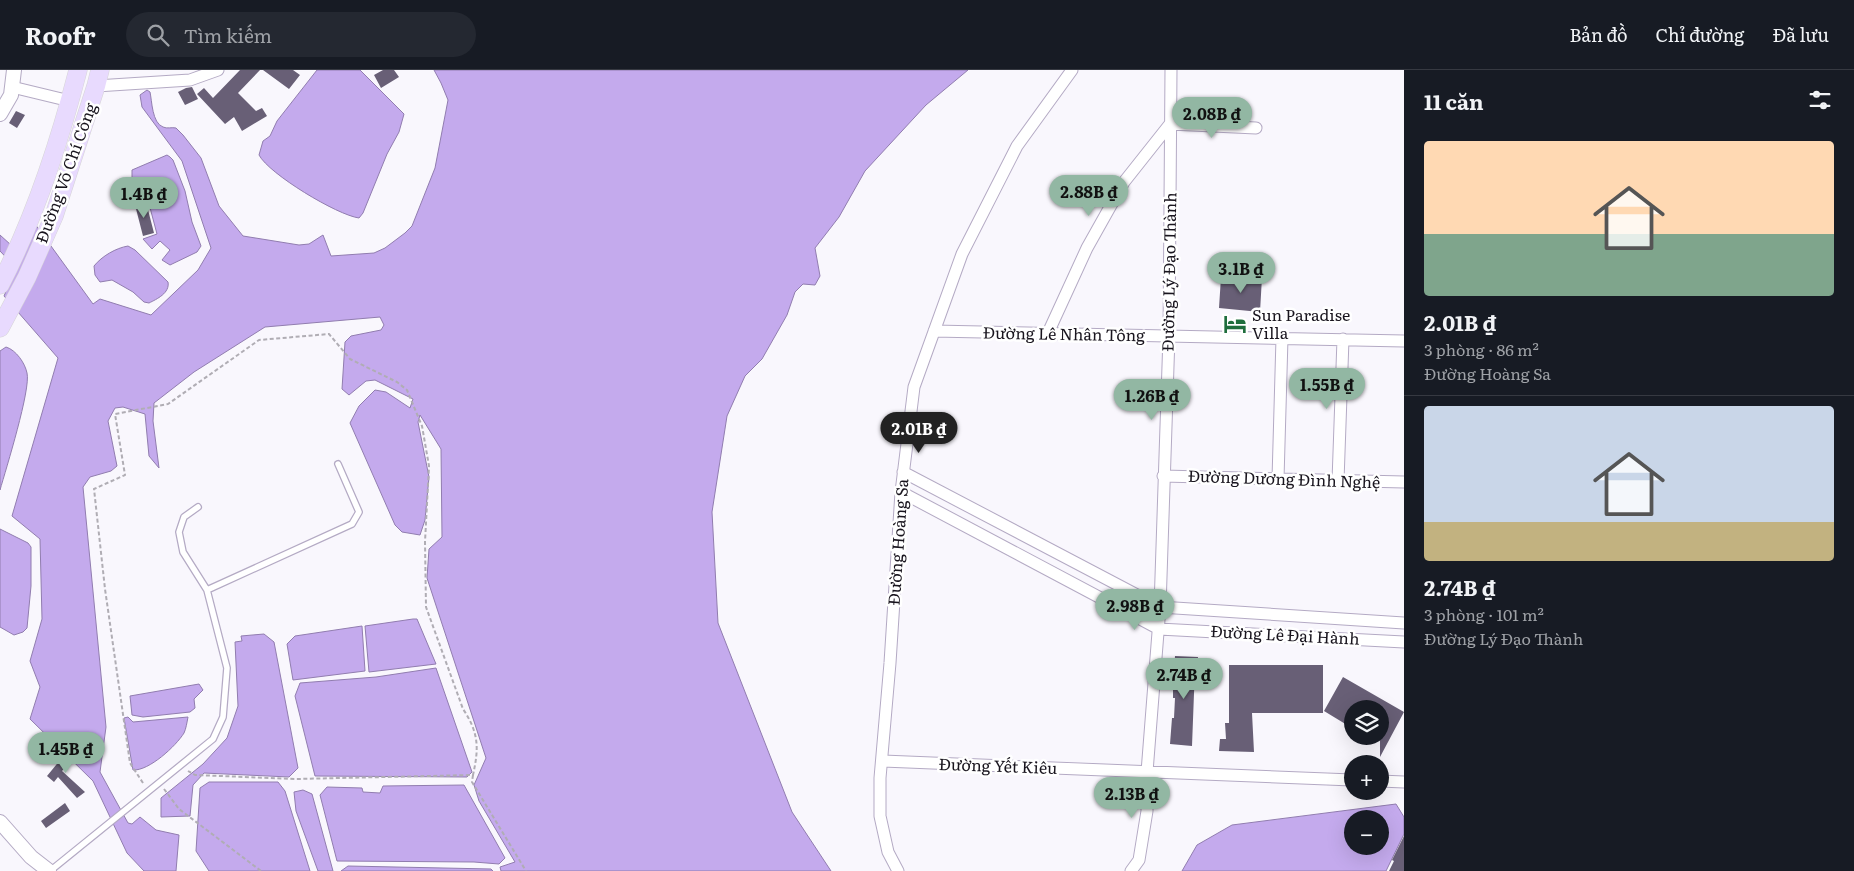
<!DOCTYPE html>
<html lang="vi">
<meta charset="utf-8">
<style>
:root{--surface:#171b24;--page:#242831;--text:#f1f3f6;--muted:#9ea1a6;--line:#363941;--accent:#92b7a3}
body{margin:0;font-family:Literata,serif;background:var(--page);color:var(--text);height:100vh;display:flex;flex-direction:column;font-size:19px;white-space:nowrap}
*{box-sizing:border-box;margin:0}
p{font-size:16px;color:var(--muted)}
.icon{flex:none;width:28px;height:28px;fill:none;stroke:currentColor;stroke-width:2;stroke-linecap:round;stroke-linejoin:round}
.map{position:relative;flex:1;overflow:hidden}
.drawer{display:flex;flex-direction:column;background:var(--surface);width:450px}
.drawer>*{flex:none}
.buttons{position:absolute;left:1344px;top:630px;display:grid;gap:10px}
.buttons a{display:grid;place-items:center;width:45px;height:45px;border-radius:50%;background:var(--surface);box-shadow:0 5px 20px #0002;font-size:25px}
.price{position:absolute;translate:-50% -42px;padding:0 11px;border-radius:18px;background:var(--accent);color:#111;font-size:16px;line-height:32px;filter:drop-shadow(0 1px 2px #0008)}
.price::after{content:'';position:absolute;left:50%;top:30px;width:15px;height:11px;margin-left:-8px;background:inherit;clip-path:polygon(0 0,100% 0,50% 100%)}
.price.selected{background:#222;color:#fff}
ul{padding:0;list-style:none}
li{display:grid;align-content:center;gap:10px;height:265px;padding:0 20px}
li+li{border-top:1px solid var(--line)}
li span{display:grid;place-items:center;height:155px;border-radius:5px;color:#555}
li>.icon{margin-inline-start:auto}
span .icon{width:90px;height:90px;fill:#fffc;stroke-width:1}
li b{font-size:21px}
h2{display:flex;justify-content:space-between;align-items:center;height:60px;padding:0 20px;font-size:21px}
header{display:flex;align-items:center;gap:30px;box-sizing:border-box;height:70px;padding:0 25px;background:var(--surface);border-bottom:1px solid var(--line)}
header strong{font-size:24px}
nav{display:flex;gap:28px;margin-inline-start:auto;font-size:18px}
.search{width:350px;height:45px;background:var(--page);display:flex;align-items:center;gap:12px;box-sizing:border-box;padding:0 18px;border-radius:28px;color:var(--muted);font-size:19px}
main{display:flex;flex:1;min-height:0}
.map>svg:first-child{display:block}
.water{fill:#c4aaed;stroke:#917daf;fill-rule:evenodd}
.building{fill:#685f76}
.lines{fill:none;stroke-linecap:round;stroke-linejoin:round}
.service-casing{stroke:#b4aac4;stroke-width:8}
.minor-casing{stroke:#b4aac4;stroke-width:13}
.tertiary-casing{stroke:#b4aac4;stroke-width:16}
.primary-casing{stroke:#d6d5d6;stroke-width:19}
.path{stroke:#b0adb4;stroke-width:2;stroke-dasharray:4 2.5;stroke-linecap:butt}
.service{stroke:#fff;stroke-width:5.5}
.minor{stroke:#fff;stroke-width:11}
.tertiary{stroke:#fff;stroke-width:14}
.primary{stroke:#e8dafe;stroke-width:18}
.labels{text-anchor:middle;stroke-width:5;stroke-linejoin:round;paint-order:stroke}
.street-label{font-size:16px;fill:#19151e;stroke:#fff}
.poi-label{font-size:16px;fill:#19151e;stroke:#fff;text-anchor:start}
</style>
<header>
<strong>Roofr</strong>
<div class="search"><svg class="icon" aria-label="search" viewBox="0 0 24 24"><circle cx="10" cy="10" r="6"/><path d="M15 15l6 6"/></svg>Tìm kiếm</div>
<nav><a>Bản đồ</a><a>Chỉ đường</a><a>Đã lưu</a></nav>
</header>
<main>
<div class="map">
<svg width="1404" height="801" viewBox="0 0 1404 801">
<rect width="100%" height="100%" fill="#f9f7fd"/>
<!-- water -->
<path class="water" d="M317,0h43l44,44 -5,18 -12,22 -24,59 -4,5c-22,-3 -90,-44 -100,-63l4,-14 7,-5 7,-15z
M434,0h534l-42,35 -61,66 -26,46 -24,31 5,28 -5,9 -12,-1 -8,8 -8,23 -25,44 -17,17 -18,40 -15,96 6,111 74,189 39,59h-330l-1,-4 15,-5 -36,-61 -5,-16 12,-27 -59,-180 2,-29 13,-12 -1,-88 -21,-34 -2,7 11,55 -4,43 -5,15 -18,-3 -7,-7 -45,-102 9,-17 16,-16 11,2 24,16 3,-9 -38,-19 -9,1 -17,14 -7,-6 3,-47 6,-6 30,-6 3,-5 -4,-8 -115,10 -71,45 -40,31 -1,18 6,47 -10,-12 -4,-42 -22,-7 -8,1 -7,13 9,45 -6,5 -21,6 -7,10 23,240 -6,45 28,51 4,1 8,-7 16,13 23,5 -3,36h-32l-17,-18 -34,-72 -63,-62 10,-32 -10,-26 12,-42 -2,-80 -28,-23 46,-158 -54,-62 12,-28 -16,-17v-16l22,20 13,-31 58,80 7,-5 51,16 47,-45 13,-22 -29,-87 -40,-54 -2,-12 7,-5 3,2c2,9 2,31 13,35 4,2 9,0 13,1l7,7 18,23 18,48 24,30 56,9 10,-1 14,-9 8,21 43,-3 11,-5 20,-15 7,-7 23,-58 13,-68 -7,-17z
M167,85l3,2 3,3 12,31 7,31 9,24 -4,6 -27,13 -8,-5 8,-10 -10,-9 -8,8 -9,-10 14,-5 -9,-34 -18,2v-6l17,-2 -1,-15 -14,-1v-8z
M128,176l7,4 33,32c2,11 -11,17 -19,21l-5,-1 -11,-10 -21,-12 -12,2 -5,-7 -1,-9c8,-10 22,-18 34,-20z
M6,277c10,3 19,16 21,26 4,16 -21,96 -27,117v-139z
M0,459l28,14 3,4v39l-4,42 -4,4 -9,3 -14,-8z
M413,549h4l19,45 -67,8 -4,-46z
M362,556l3,45 -72,9 -6,-36 8,-8z
M264,564l10,8 24,126 -9,9 -85,-4 -11,12 -3,31 -29,1v-19l42,-34 24,-26 11,-32 -3,-64 7,-1 -1,-5z
M436,598l36,104 -5,5 -152,-1 -20,-80 5,-13 76,-6z
M199,614l4,6 -9,9 1,9 -5,4 -47,5 -11,-2 -2,-19z
M128,647l5,5 55,-5c-1,5 -2,12 -4,16 -8,13 -35,38 -51,37l-9,-52z
M209,712h69l7,9 25,80h-101l-13,-20 4,-63z
M464,715l41,73 -6,6 -25,-2 -137,-1 -17,-66 7,-8 35,1 1,4 17,1 3,-7z
M303,720l9,4 21,77h-15l-22,-60 -2,-19z
M1396,734l8,13v17l-18,37h-204l15,-26 35,-20zM1352,749h28v27h-28z
M348,796l143,3 2,2h-152z"/>
<!-- building -->
<path class="building" d="M240,0h20l-22,23 18,18 6,-3 5,8 -25,15 -8,-14 -9,7 -28,-30 7,-6 9,10z
M263,0h30l7,5 -11,14z
M383,0h11l5,7 -18,11 -7,-13z
M192,17l6,12 -13,6 -7,-13 8,-4z
M16,41l9,4 -8,13 -8,-5z
M146,132l8,31 -11,3 -8,-31z
M1241,206l21,1 -2,35 -41,-4 2,-31 20,1z
M1175,586l23,1 -1,10h-2l-3,79 -22,-2 2,-26h2l1,-20h-2v-16z
M1229,595h94v48h-71l2,39 -35,-1 1,-12h6l-1,-16h4z
M1343,607l61,35 -24,45v-48h-28v19l-28,-17z
M70,678l7,5 -15,18 23,21 -8,6 -19,-21 -4,5 -7,-6z
M65,733l5,8 -24,17 -5,-7z
M1404,766v35h-15l5,-10 -2,-1z"/>
<g class="lines">
<defs>
<path id="service" d="M207,520l145,-66 7,-12 -21,-48
M50,801l163,-132 10,-22 4,-49 -20,-78 -24,-38 -4,-20 5,-15 14,-10"/>
<path id="minor" d="M96,16l94,-6 28,-10
M12,17l58,14
M934,261l470,10
M1048,263l39,-85 37,-66 46,-58 86,4
M903,402l257,135 244,16
M1163,406l241,6
M1278,409l4,-141
M1338,411l5,-142
M901,422l258,137 245,13
M883,691l469,19
M1380,711l24,1
M898,801l-10,-19 -8,-36v-38l10,-115 11,-171 13,-105 48,-133 55,-108 55,-76
M1131,801l8,-11 8,-49v-39l13,-165 9,-271 2,-266"/>
<path id="tertiary" d="M0,44l11,-19 3,-25
M0,752l31,35 18,14"/>
<path id="primary" d="M0,215c35,-68 59,-141 78,-215
M0,258l27,-51 27,-61 42,-130 4,-16"/>
</defs>
<!-- service casing -->
<use href="#service" class="service-casing"/>
<!-- minor casing -->
<use href="#minor" class="minor-casing"/>
<!-- tertiary casing -->
<use href="#tertiary" class="tertiary-casing"/>
<!-- primary casing -->
<use href="#primary" class="primary-casing"/>
<!-- path -->
<path class="path" d="M473,705l-1,7 54,89
M143,713l-13,-20 -25,-174 -11,-100 31,-14 -10,-61 53,-10 91,-64 70,-6 21,25 47,23 10,8 15,36 7,40 -4,76 1,65 37,102c16,24 16,39 10,66l-177,4 -101,-4 -7,-4
M164,719l15,20 82,62"/>
<!-- service -->
<use href="#service" class="service"/>
<!-- minor -->
<use href="#minor" class="minor"/>
<!-- tertiary -->
<use href="#tertiary" class="tertiary"/>
<!-- primary -->
<use href="#primary" class="primary"/>
</g>
<!-- icons -->
<defs>
<symbol id="hotel-bare" viewBox="-9 -9 18 18"><path d="M-6-4.5h1.5V1H6V5H4.5V3h-9V5H-6ZM-4 0a1.8 1.8 0 1 1 3.6 0ZM.5 0V-2.5h3Q6-2.5 6 0Z" fill="#1f6e3d" stroke="#fff" stroke-width="2.5" paint-order="stroke"/></symbol>
</defs>
<g fill-rule="evenodd">
<use href="#hotel-bare" x="1219" y="238" width="32" height="32"/>
</g>
<g class="labels">
<!-- street labels -->
<g class="street-label">
<text transform="translate(66 103) rotate(-70)" y="6">Đường Võ Chí Công</text>
<text transform="translate(1169 202) rotate(-89)" y="6">Đường Lý Đạo Thành</text>
<text transform="translate(1064 264) rotate(1)" y="6">Đường Lê Nhân Tông</text>
<text transform="translate(1284 409) rotate(2)" y="6">Đường Dương Đình Nghệ</text>
<text transform="translate(898 472) rotate(-86)" y="6">Đường Hoàng Sa</text>
<text transform="translate(1285 565) rotate(3)" y="6">Đường Lê Đại Hành</text>
<text transform="translate(998 696) rotate(2)" y="6">Đường Yết Kiêu</text>
</g>
<!-- poi labels -->
<g class="poi-label">
<text x="1252" y="251">Sun Paradise<tspan x="1252" dy="18">Villa</tspan></text>
</g>
</g>
</svg>
<div class="buttons">
<a><svg class="icon" aria-label="layers" viewBox="0 0 24 24"><path d="M12 4l9 5-9 5-9-5zM3 14l9 5 9-5"/></svg></a>
<a>+</a>
<a>−</a>
</div>
<b class="price" style="left:1212px;top:69px">2.08B ₫</b>
<b class="price" style="left:1089px;top:147px">2.88B ₫</b>
<b class="price" style="left:144px;top:149px">1.4B ₫</b>
<b class="price" style="left:1241px;top:224px">3.1B ₫</b>
<b class="price" style="left:1327px;top:340px">1.55B ₫</b>
<b class="price" style="left:1152px;top:351px">1.26B ₫</b>
<b class="price selected" style="left:919px;top:384px">2.01B ₫</b>
<b class="price" style="left:1135px;top:561px">2.98B ₫</b>
<b class="price" style="left:1184px;top:630px">2.74B ₫</b>
<b class="price" style="left:66px;top:704px">1.45B ₫</b>
<b class="price" style="left:1132px;top:749px">2.13B ₫</b>
</div>
<section class="drawer">
<h2>11 căn<svg class="icon" aria-label="filters" viewBox="0 0 24 24"><path d="M4 7h16M4 17h16"/><circle cx="9" cy="7" r="2"/><circle cx="15" cy="17" r="2"/></svg></h2>
<ul>
<li><span style="background:linear-gradient(#ffd9b3 60%,#7fa58c 0)"><svg class="icon" aria-label="home" viewBox="0 0 24 24"><path d="M3 11l9-7 9 7M6 9v11h12V9"/></svg></span><div><b>2.01B ₫</b><p>3 phòng · 86 m²</p><p>Đường Hoàng Sa</p></div></li>
<li><span style="background:linear-gradient(#c9d6e8 75%,#c2b280 0)"><svg class="icon" aria-label="home" viewBox="0 0 24 24"><path d="M3 11l9-7 9 7M6 9v11h12V9"/></svg></span><div><b>2.74B ₫</b><p>3 phòng · 101 m²</p><p>Đường Lý Đạo Thành</p></div></li>
</ul>
</section>
</main>
